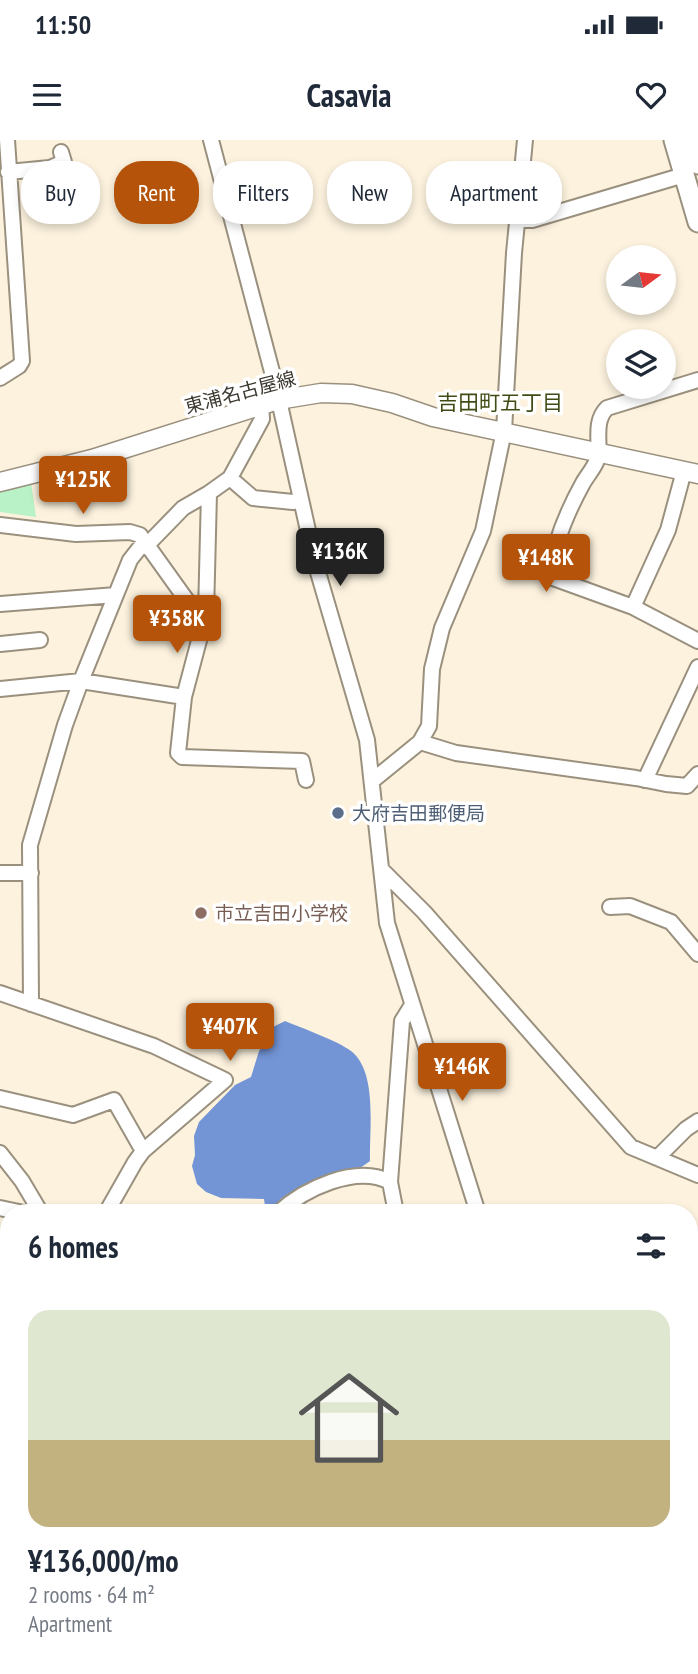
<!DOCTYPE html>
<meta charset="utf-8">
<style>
:root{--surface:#fff;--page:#f6f6f7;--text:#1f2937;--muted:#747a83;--line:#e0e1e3;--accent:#b45309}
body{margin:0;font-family:"PT Sans Narrow","Noto Sans JP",sans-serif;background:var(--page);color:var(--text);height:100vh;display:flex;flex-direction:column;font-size:26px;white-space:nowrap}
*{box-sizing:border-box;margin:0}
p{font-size:23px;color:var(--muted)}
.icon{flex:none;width:38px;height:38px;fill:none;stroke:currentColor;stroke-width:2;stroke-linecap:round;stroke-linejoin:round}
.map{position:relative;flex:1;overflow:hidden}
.drawer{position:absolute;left:0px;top:1064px;width:698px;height:471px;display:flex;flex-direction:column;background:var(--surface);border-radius:28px 28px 0 0;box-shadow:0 4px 10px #0003}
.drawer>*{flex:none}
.top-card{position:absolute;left:21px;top:21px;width:656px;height:63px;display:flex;gap:14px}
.needle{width:46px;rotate:75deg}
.fabs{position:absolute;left:606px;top:105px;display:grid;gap:14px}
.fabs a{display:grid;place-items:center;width:70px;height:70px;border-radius:50%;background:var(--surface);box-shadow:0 4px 10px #0003;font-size:35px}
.price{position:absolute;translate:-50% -60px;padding:0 16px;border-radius:7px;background:var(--accent);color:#fff;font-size:23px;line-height:46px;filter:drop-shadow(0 2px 4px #0008)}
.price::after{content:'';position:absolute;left:50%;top:42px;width:21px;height:16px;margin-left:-10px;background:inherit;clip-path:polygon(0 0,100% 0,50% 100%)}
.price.active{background:#222;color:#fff}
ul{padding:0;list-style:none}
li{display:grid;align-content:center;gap:14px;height:371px;padding:0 28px}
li+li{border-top:2px solid var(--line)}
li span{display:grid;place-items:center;height:217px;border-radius:21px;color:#555}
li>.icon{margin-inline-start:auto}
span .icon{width:126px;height:126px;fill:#fffc;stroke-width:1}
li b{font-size:30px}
h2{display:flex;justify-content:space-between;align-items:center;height:84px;padding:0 28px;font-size:30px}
.tag{padding:0 24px;border-radius:28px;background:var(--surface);box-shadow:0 4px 10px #0003;font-size:24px;line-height:63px}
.tag.active{background:var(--accent);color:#fff}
.status{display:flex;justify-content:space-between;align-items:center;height:49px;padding:0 35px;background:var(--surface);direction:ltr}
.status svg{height:19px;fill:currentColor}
header{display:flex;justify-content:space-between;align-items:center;height:91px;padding:0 28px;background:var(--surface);font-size:32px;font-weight:600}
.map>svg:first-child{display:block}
.green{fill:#b9f2c7}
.water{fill:#7394d5}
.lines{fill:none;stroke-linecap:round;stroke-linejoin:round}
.minor-casing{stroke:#9a907e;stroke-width:18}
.major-casing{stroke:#9a907e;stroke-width:21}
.highway-casing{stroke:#9a907e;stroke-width:23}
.minor{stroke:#fff;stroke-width:14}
.major{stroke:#fff;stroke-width:18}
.highway{stroke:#fff;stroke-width:19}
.service-dot{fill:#5c6f8a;stroke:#fff;stroke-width:2.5}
.education-dot{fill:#8d6e63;stroke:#fff;stroke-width:2.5}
.labels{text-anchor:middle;stroke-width:7;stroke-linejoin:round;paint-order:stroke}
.street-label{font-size:19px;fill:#3d3931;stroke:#fff}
.service-label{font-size:19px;fill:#4e5e75;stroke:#fff;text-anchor:start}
.education-label{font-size:19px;fill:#785e54;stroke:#fff;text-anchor:start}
.neighbourhood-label{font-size:21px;fill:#3f4c15;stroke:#fff}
</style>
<div class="status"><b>11:50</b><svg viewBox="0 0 49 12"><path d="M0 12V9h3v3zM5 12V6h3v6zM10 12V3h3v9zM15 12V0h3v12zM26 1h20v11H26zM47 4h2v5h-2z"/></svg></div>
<header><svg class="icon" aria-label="menu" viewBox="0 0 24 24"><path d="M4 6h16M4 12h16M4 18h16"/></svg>Casavia<svg class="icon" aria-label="heart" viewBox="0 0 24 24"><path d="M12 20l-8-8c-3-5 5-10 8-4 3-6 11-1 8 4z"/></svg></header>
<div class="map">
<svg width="698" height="1534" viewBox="0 0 698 1534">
<rect width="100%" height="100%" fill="#fcf2de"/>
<!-- green -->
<path class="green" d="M31,342l5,35 -36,-5v-24z
M9,1471v55h170l-5,8h-174v-62z"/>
<!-- water -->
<path class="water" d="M285,881c17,7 53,20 66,30 27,21 18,79 19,110 -23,19 -58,19 -83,34 -8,4 -14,13 -21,18l-2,-14 -43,-1 -15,-6 -9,-8 -5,-18 3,-11 -1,-19 5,-14 36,-37 16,-8 8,-26 12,-15 2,-9z"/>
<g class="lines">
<defs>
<path id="minor" d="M211,0l65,247 39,175 52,178 20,183 91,290
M8,32l42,-4 14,-6 -3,-10
M517,80h15l152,-45
M0,238l19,-12 3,-5 -15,-221
M698,240l-91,28c-15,15 -5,37 -10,52 -3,8 -10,16 -14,23 -16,29 -29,59 -33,92l3,3 80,29 65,34
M261,265l1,14 -32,59 -21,15 -3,121 -22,83 -6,56 4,4 120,4 4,19
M230,338l23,20 40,4 8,-2
M0,385l76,9 54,-2 10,3 63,88
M148,404l35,-36 26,-15
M0,464l116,-9
M633,467l35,-77 16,-59
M0,504l40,-4
M0,549l81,-8 103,16
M420,602l36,11 180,25 30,6 21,2 11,-12
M645,640l53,-113
M372,641l48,-39 9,-16 3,-57 10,-41 41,-97 21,-100 10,-178 11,-113
M381,729l43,43 207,235 67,28
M0,733h31
M610,767l20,-1 41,16 27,32
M0,853l154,53 71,34 -82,71 -8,11 -29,51
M31,864l-1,-159 35,-120 16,-44 49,-121 15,-19
M0,958l73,17 41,-15 29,51
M0,1013l22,28 19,32
M657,1018l29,-29 12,-8
M390,1042l12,-161 10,-16
M0,1068l24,5
M278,1073c26,-24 78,-49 112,-31l6,31
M0,1282l9,-1
M690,1354h8
M690,1371l8,11
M690,1475l8,2
M502,1526l35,8
M315,1534l4,-8
M557,1534l2,-8"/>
<path id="major" d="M0,342l92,-23 186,-59 43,-7 31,1 40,9 41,14 265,57"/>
<path id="highway" d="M674,0l24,82
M691,0l7,24"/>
</defs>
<!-- minor casing -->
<use href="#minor" class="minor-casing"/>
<!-- major casing -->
<use href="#major" class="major-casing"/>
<!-- highway casing -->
<use href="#highway" class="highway-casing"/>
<!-- minor -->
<use href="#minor" class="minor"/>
<!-- major -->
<use href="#major" class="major"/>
<!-- highway -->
<use href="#highway" class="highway"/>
</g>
<!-- markers -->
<circle class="service-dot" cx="338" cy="673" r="7"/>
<circle class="education-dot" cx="201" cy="773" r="7"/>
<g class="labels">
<!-- street labels -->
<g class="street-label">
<text transform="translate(240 252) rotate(-15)" y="7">東浦名古屋線</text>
</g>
<!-- service labels -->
<g class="service-label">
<text x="352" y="680">大府吉田郵便局</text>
</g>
<!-- education labels -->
<g class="education-label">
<text x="215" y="780">市立吉田小学校</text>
</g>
<!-- neighbourhood labels -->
<g class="neighbourhood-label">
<text x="500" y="270">吉田町五丁目</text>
</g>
</g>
</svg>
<div class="fabs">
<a><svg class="needle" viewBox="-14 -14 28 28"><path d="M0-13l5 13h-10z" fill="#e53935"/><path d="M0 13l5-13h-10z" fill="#747a83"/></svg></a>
<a><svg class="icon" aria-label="layers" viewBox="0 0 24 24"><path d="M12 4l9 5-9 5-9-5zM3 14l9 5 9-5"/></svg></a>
</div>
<b class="price" style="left:83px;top:376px">¥125K</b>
<b class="price active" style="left:340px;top:448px">¥136K</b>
<b class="price" style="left:546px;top:454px">¥148K</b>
<b class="price" style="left:177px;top:515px">¥358K</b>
<b class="price" style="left:230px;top:923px">¥407K</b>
<b class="price" style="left:462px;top:963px">¥146K</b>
<div class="top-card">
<a class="tag">Buy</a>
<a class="tag active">Rent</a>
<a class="tag">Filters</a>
<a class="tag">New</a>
<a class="tag">Apartment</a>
</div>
<section class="drawer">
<h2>6 homes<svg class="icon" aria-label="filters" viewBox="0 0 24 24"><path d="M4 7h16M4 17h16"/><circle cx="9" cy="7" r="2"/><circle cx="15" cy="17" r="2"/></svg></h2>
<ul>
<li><span style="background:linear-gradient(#dfe7d0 60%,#c2b280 0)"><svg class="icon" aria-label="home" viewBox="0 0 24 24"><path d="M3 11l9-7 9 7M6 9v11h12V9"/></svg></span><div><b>¥136,000/mo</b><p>2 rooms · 64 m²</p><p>Apartment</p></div></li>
</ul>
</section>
</div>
